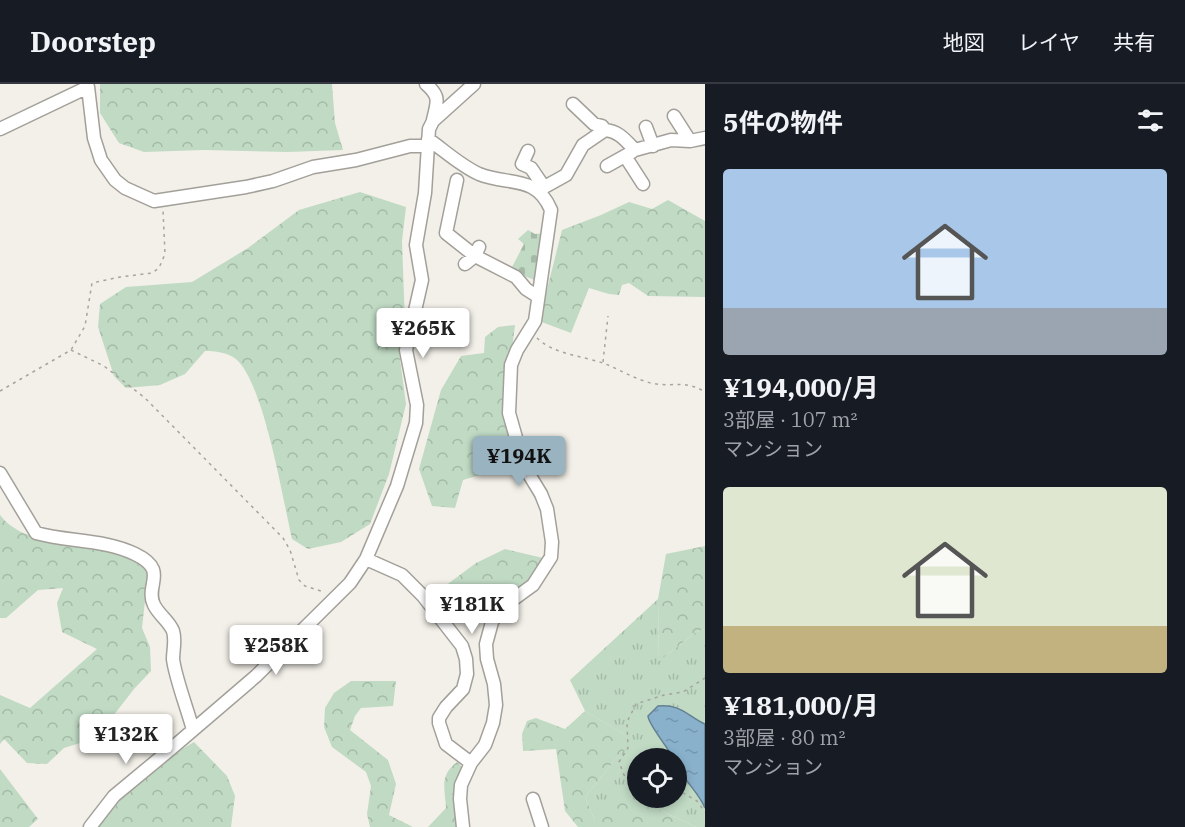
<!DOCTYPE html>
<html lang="ja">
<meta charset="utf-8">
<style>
:root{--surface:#171b24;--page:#242831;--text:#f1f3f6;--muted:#9ea1a6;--line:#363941;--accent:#99b3c0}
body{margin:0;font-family:"IBM Plex Serif","Noto Sans JP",serif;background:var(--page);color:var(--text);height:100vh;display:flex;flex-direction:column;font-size:22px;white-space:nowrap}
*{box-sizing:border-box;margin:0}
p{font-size:20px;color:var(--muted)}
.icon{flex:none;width:33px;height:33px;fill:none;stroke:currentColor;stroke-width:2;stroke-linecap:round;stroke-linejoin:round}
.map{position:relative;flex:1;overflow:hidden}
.drawer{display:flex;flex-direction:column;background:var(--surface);width:480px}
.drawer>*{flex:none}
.fabs{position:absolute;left:627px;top:664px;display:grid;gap:12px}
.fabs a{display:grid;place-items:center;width:60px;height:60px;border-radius:50%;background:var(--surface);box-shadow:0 3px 9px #0003;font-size:30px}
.price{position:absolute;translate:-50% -51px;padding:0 14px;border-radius:6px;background:#fff;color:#222;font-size:20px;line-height:39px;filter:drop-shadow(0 2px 3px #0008)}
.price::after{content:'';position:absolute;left:50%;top:36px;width:18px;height:14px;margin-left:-9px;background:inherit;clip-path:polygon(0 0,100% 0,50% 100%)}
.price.on{background:var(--accent);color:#111}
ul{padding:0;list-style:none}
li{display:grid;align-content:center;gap:12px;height:318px;padding:0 18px}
li span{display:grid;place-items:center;height:186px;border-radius:6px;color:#555}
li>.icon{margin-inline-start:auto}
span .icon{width:108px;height:108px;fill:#fffc;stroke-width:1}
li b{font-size:26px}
h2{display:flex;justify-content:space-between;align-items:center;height:72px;padding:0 18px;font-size:26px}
header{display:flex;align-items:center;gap:36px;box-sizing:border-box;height:84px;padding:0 30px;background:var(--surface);border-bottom:2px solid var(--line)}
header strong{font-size:28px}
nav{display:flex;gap:33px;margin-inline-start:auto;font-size:21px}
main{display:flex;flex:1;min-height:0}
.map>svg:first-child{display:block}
.grass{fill:url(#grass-tufts);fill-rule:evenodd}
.forest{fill:url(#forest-crowns)}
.cemetery{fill:url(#cemetery-stones)}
.water{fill:url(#water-ripples);stroke:#648092;stroke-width:1.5}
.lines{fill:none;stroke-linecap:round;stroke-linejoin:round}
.minor-casing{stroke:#a3a09a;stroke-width:15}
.path{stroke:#a6a49e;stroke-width:1.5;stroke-dasharray:3 4.5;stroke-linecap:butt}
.minor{stroke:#fff;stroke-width:12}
</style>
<header>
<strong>Doorstep</strong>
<nav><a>地図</a><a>レイヤ</a><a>共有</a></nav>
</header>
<main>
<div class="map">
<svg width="705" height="743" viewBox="0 0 705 743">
<defs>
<pattern id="grass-tufts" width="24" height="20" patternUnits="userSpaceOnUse" patternTransform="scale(1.5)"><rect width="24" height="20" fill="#c0dac4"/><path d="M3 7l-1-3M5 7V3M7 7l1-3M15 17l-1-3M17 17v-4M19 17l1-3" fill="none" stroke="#a4baa7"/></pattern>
<pattern id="forest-crowns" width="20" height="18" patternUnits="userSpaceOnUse" patternTransform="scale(1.5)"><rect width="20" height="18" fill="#c0dac4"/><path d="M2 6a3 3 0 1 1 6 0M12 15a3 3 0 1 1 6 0" fill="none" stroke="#a4baa7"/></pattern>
<pattern id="cemetery-stones" width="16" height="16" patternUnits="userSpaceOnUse" patternTransform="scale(1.5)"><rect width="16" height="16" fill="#c0dac4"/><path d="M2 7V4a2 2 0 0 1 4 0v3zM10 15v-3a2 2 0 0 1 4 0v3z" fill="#a4baa7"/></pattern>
<pattern id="water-ripples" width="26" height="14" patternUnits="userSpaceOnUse" patternTransform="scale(1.5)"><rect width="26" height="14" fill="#89b1cc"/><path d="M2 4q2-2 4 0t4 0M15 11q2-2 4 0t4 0" fill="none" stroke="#7597ae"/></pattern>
</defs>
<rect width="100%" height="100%" fill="#f3f0e9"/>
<!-- grass -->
<path class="grass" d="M658,515l1,62 37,-29 9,-3v198h-9l-32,-15 -69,9 -10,-24 39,-48v-15l-39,-23 -15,-31zM638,675h38v39h-38z"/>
<!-- forest -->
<path class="forest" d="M100,0h232l3,39 8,27 -56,2 -83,-2 -60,2 -25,-9 -19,-30z
M360,108l46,15 -4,34 3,83 -6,28 7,52 -17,70 -19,50 -29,18 -33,7 -16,-10c-9,-39 -28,-156 -56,-180 -9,-7 -21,-8 -31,-8l-20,23 -25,11 -34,3 -12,-12 -16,-49 2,-23 26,-17 66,-5 56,-34 51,-38z
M668,116l37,21v76l-57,-1 -19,-13 -7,2 -3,10 -10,-1 -20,-6 -18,45 -32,-12 23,-91 39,-15 28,-13 23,7z
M515,241l-3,23 5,116 -54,16 -8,28 -23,-2 -13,-37 22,-79 20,-34 23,-3 1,-16 13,-10z
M0,431c30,39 95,19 135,45 5,3 9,9 13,14l-6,54 8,19 1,24 -17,18 -38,49 -32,10 -17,16 -20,-1 -23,-24 -4,5v-49l30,13 67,-59 -35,-17 -5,-29 6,-15 -25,2 -32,28h-6z
M705,462v83l-9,3 -37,29 -1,-62 8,-45z
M505,465l38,9 -13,22 -26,18 -19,20 -40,-32 31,-23z
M351,597h45l-3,25 -32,2 -6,8 -5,14 38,30 8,24 -7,31 24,12h-43l-3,-13 4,-28 -5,-14 -34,-25 -8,-20 1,-19 9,-15z
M585,627l39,23v15l-39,48 10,24 31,-23 38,14 32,15h-118l-13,-16 -9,-62 -33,2 -1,-17 5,-13 9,-3 29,11z
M194,658l33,34 8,20 -4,31h-134l24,-29 39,-36z
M457,678l5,5 -8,20 4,40h-30l18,-19c-1,-20 -7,-32 11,-46z
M0,685l38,50 -9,8h-29z"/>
<!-- cemetery -->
<path class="cemetery" d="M528,146l7,4 10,-1 -10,47 -25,-9 14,-27 -6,-5z"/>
<!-- water -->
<path class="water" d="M658,622c24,-2 29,10 47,18v84c-8,-19 -26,-31 -29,-49h-2c-5,-10 -26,-35 -26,-43z"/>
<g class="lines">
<defs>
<path id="minor" d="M426,0c15,13 11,18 7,36
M573,20l21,20 8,2 3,4
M674,32l16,25
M646,43l7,19
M0,45l88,-42 6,51 7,22 14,20 10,8 29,13 92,-14 27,-6 40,-14 43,-7 54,-14h18
M428,55c17,12 33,27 51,35 29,12 57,0 72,36l-16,111 -18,29 -6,15 -2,48 15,53 17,28 6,15 5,33 -1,15 -18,28 -33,24 -8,13 -6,22 1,15 7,25 2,21 -3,18 -8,22 -14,18 -10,22 -1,14 3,28
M528,67l-6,13 9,4 13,19
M625,72l18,28
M607,82l25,-14
M457,96l-11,53 29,23 41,21 10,12 11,7
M539,106l27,-15 17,-30 22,-15c14,1 21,11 30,20l36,-10 19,1 15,-3
M465,180l10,-8 4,-9
M0,389l36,60c32,9 68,6 99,21 35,17 9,31 19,51 5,10 15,16 19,26 3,9 0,19 0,28 2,18 15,52 20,71
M366,475l36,16 21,21 39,50 4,13 1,15 -4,15 -17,18 -7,11v5l7,21 25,19
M533,715l9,28
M90,743l24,-31 58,-48 84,-72 94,-93 16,-24 31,-73 19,-63 1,-18 -11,-55 16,-70 -6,-35 9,-52 4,-64 4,-8 41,-37"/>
</defs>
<!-- minor casing -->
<use href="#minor" class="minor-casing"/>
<!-- path -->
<path class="path" d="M537,254c16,16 45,18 66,25 16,6 31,16 48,20 20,5 34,-4 54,9
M71,266l33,16 41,32 138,140 7,12 9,30 6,6 19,6
M603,278l5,-46
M0,307l71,-41 14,-24 7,-43 28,-6 32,-4 7,-5 6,-14 -2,-44
M638,699l-14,-8 -5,-13 9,-14 -1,-26 9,-18 28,-9 19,-3 22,-14
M676,705l21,12 8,11"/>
<!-- minor -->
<use href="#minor" class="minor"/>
</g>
</svg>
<div class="fabs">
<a><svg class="icon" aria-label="locate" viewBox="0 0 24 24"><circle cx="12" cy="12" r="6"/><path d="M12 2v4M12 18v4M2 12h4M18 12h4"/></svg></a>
</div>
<b class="price" style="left:423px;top:275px">¥265K</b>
<b class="price on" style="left:519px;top:403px">¥194K</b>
<b class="price" style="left:472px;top:551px">¥181K</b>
<b class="price" style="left:276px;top:592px">¥258K</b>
<b class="price" style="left:126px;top:681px">¥132K</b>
</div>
<section class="drawer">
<h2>5件の物件<svg class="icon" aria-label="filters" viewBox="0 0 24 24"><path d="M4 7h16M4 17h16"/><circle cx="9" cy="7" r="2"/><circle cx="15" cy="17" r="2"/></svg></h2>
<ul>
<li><span style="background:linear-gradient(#a9c7e8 75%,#9aa5b1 0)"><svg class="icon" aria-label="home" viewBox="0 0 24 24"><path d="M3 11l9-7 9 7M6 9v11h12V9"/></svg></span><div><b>¥194,000/月</b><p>3部屋 · 107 m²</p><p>マンション</p></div></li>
<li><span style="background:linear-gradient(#dfe7d0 75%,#c2b280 0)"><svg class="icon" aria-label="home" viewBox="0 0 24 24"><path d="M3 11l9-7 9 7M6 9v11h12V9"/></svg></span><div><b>¥181,000/月</b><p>3部屋 · 80 m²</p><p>マンション</p></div></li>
</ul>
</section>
</main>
